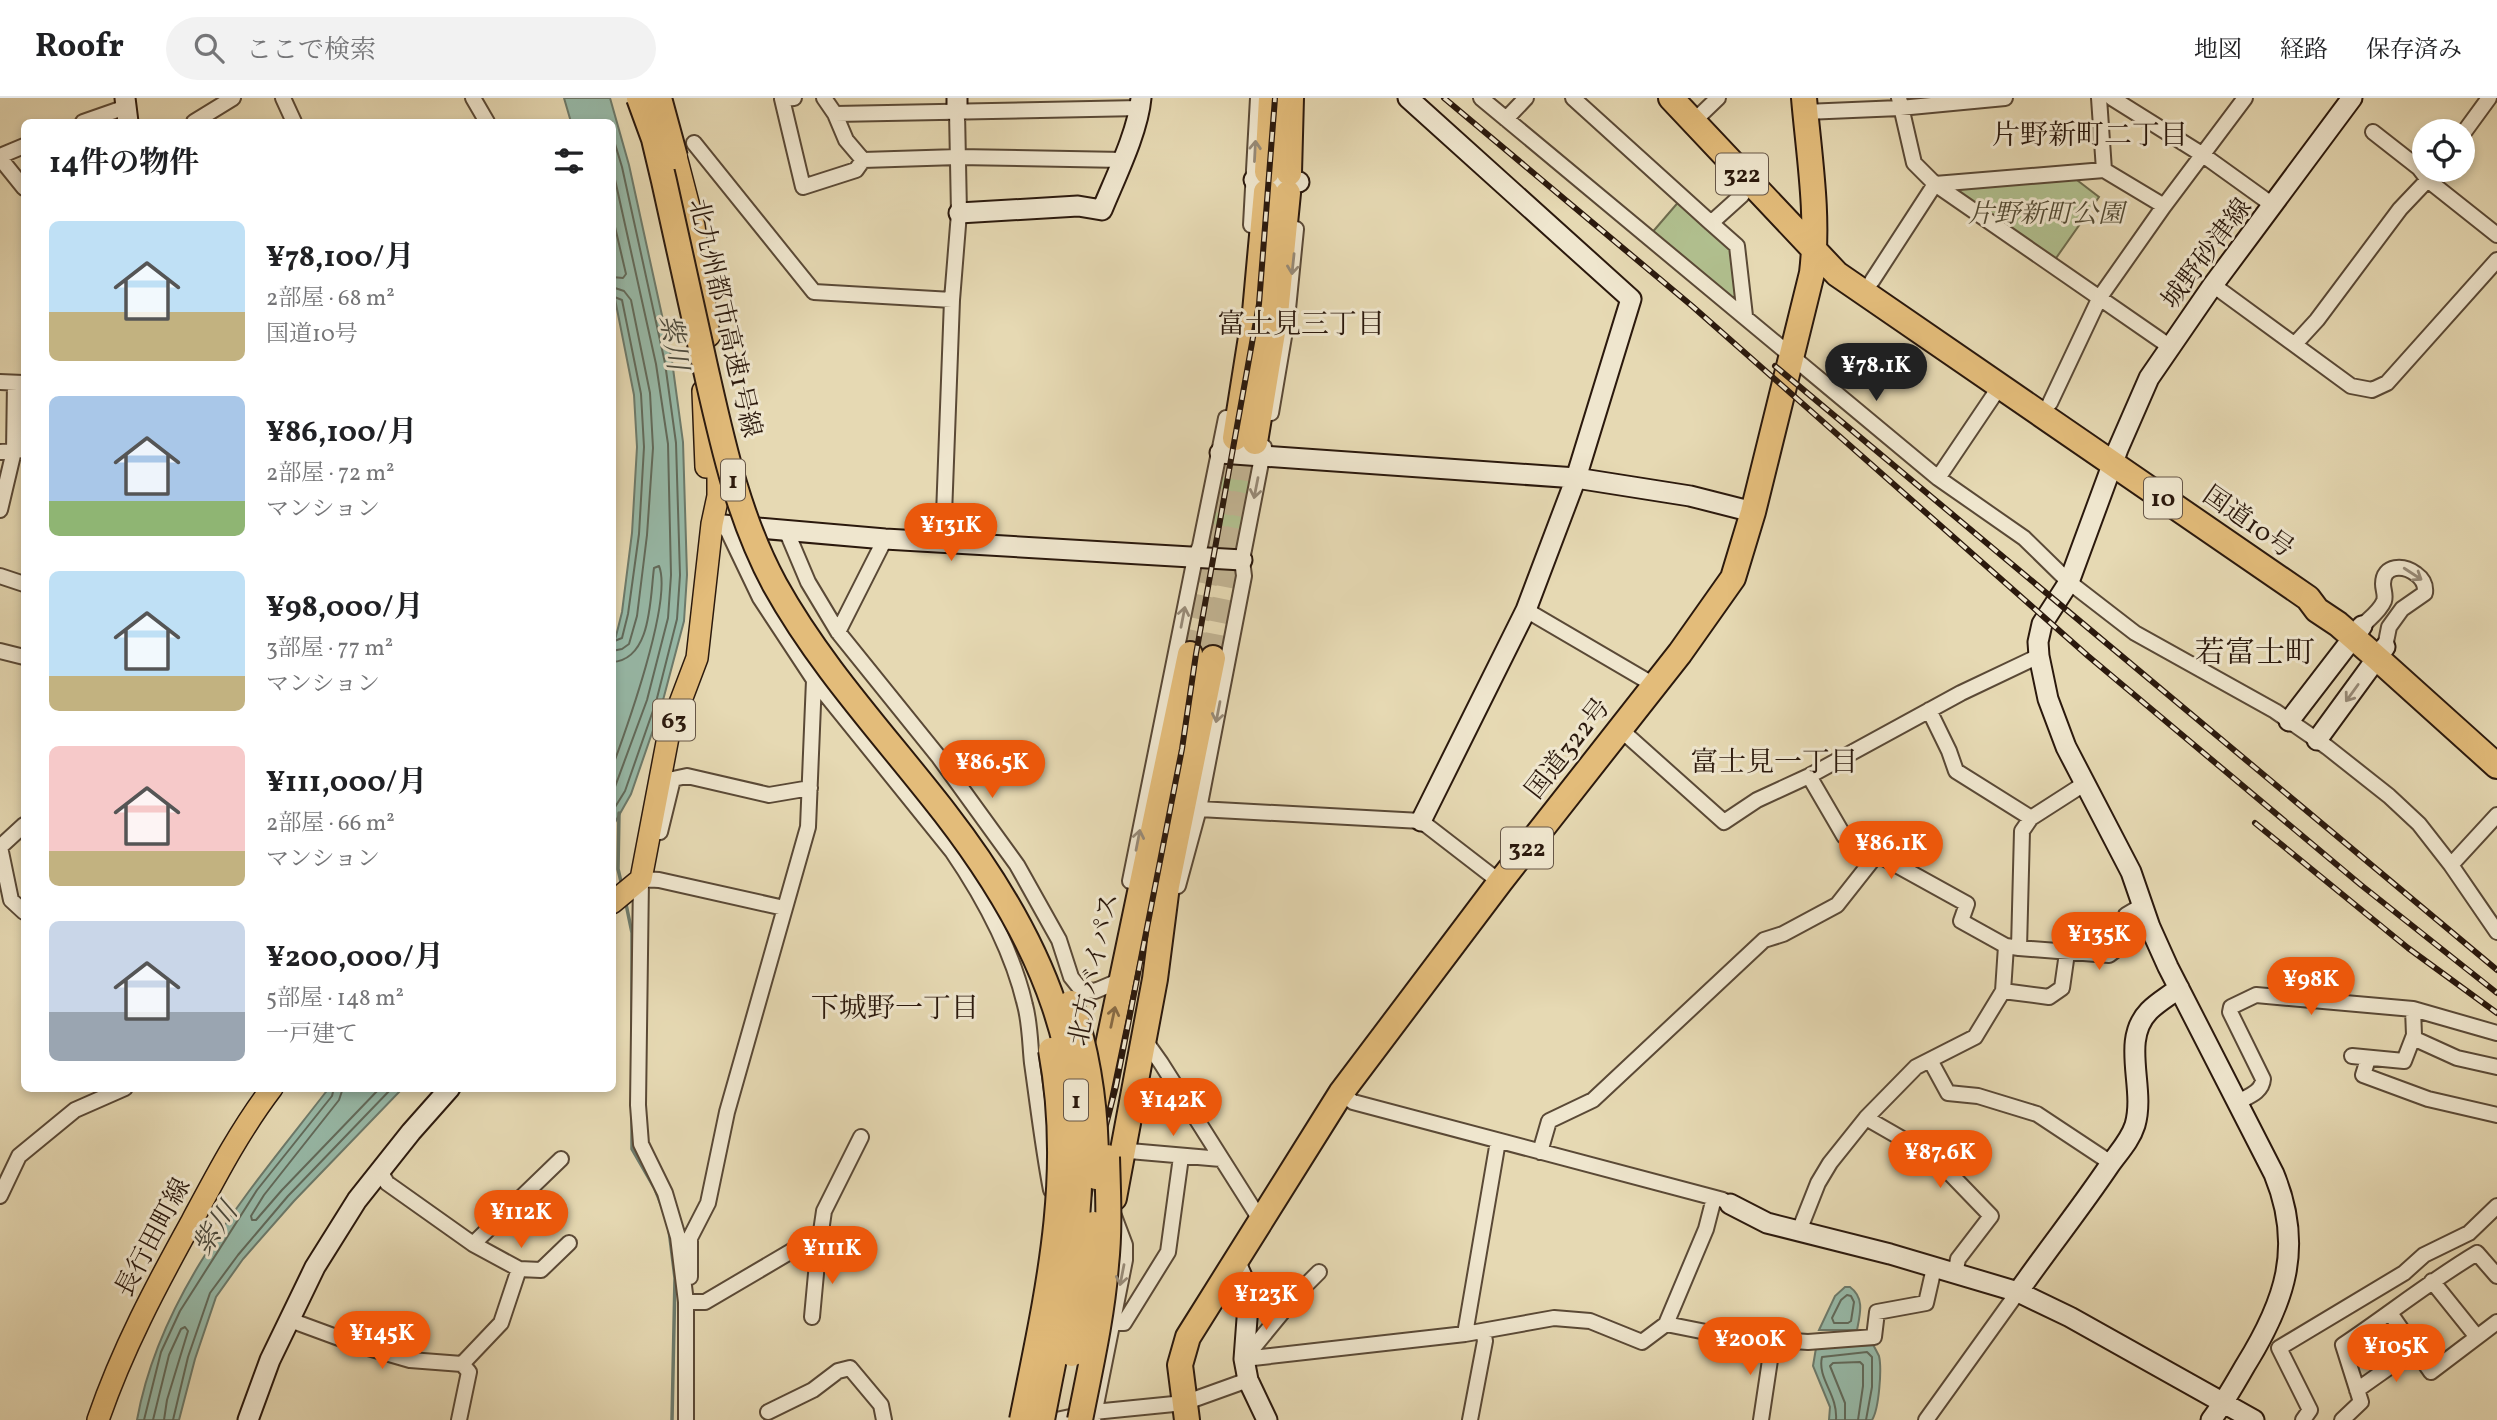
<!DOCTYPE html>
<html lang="ja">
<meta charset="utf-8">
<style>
:root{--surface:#fff;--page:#f2f2f2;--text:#202124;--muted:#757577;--line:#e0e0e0;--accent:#ea580c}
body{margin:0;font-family:Vollkorn,"Noto Serif JP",serif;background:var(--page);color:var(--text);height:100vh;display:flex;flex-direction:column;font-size:26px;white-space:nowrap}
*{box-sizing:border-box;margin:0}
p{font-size:23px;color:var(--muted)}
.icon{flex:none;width:38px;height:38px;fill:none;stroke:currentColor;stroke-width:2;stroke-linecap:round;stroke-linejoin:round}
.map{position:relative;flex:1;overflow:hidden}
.drawer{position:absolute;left:21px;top:21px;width:595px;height:973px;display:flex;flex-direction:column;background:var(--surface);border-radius:10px;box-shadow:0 4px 10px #0003}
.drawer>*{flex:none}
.buttons{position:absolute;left:2412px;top:21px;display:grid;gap:14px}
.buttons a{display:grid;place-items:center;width:63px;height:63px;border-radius:50%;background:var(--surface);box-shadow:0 4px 10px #0003;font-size:35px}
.price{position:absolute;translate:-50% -60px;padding:0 16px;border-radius:24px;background:var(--accent);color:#fff;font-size:23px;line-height:46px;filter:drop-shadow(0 2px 4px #0008)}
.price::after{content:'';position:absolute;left:50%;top:42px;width:21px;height:16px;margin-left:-10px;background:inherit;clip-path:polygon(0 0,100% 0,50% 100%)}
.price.on{background:#222;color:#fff}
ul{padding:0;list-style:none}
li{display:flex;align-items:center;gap:21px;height:175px;padding:0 28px}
li span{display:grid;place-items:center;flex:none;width:196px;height:140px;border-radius:10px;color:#555}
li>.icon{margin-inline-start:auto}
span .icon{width:84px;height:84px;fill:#fffc;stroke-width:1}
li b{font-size:30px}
h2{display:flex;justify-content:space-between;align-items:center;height:84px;padding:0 28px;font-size:30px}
header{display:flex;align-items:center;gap:42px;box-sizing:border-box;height:98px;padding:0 35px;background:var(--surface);border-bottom:2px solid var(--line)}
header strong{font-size:33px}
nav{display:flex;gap:38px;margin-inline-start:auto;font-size:24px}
.search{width:490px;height:63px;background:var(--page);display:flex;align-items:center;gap:18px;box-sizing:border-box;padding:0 24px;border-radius:38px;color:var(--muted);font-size:26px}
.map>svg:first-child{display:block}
.green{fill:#b1c08f;stroke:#6e6c4e;stroke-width:2}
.water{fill:#97baa9;stroke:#6c7a6b;stroke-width:2}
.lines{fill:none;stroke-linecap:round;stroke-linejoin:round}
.shore{stroke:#616a5b;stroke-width:2}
.stream{stroke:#6c7a6b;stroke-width:3.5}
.highway-tunnel{stroke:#c1b392;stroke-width:24;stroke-dasharray:24 12;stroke-linecap:butt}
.street-casing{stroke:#5a4936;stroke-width:18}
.secondary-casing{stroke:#2b190d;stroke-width:23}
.primary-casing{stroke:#2b190d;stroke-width:24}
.highway-casing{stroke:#2b190d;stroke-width:28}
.street{stroke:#efe6ce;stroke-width:14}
.secondary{stroke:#efe6ce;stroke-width:19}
.primary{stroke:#e3bc7a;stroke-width:21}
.highway{stroke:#e3bc7a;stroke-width:24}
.rail-casing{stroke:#2b190d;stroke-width:6}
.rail{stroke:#efe6ce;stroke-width:3.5;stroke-dasharray:10;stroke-linecap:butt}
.highway-bridge-casing{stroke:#2b190d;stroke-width:28;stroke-linecap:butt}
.highway-bridge{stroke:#e3bc7a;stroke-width:24}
.oneway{stroke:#978a77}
.oneway2{stroke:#876a44}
.labels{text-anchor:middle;stroke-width:6;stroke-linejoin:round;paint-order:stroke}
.shield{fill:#efe6ce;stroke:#665647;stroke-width:2}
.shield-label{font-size:24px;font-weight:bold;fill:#2b190d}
.park-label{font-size:26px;font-style:italic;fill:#534b34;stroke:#efe6ce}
.street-label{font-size:26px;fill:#2b190d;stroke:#efe6ce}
.neighbourhood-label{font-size:28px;fill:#2b190d;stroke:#efe6ce}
.water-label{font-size:28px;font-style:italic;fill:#4b493c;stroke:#efe6ce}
.quarter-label{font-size:30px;fill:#2b190d;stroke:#efe6ce}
</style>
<header>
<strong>Roofr</strong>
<div class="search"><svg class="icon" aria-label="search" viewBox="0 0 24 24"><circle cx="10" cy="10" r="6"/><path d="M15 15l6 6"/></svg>ここで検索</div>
<nav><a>地図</a><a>経路</a><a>保存済み</a></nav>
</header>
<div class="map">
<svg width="2497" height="1322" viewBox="0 0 2497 1322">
<rect width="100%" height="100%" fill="#e6d9b3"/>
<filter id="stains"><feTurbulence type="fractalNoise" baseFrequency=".00286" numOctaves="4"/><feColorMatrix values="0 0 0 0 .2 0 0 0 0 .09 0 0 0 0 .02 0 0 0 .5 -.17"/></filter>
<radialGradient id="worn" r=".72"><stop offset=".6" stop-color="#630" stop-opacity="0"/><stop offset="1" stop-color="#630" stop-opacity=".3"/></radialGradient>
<!-- green -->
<path class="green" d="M2073,79l26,20 -45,64 -100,-69 2,-6z
M1681,101l55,48 5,63 -91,-75z
M1225,363l28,4 2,4 -17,83 -32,-4 13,-81z"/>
<!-- water -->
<path class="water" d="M564,0h46l19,67 43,196 11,81 4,133 -3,46 -22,83 -31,90 -18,32v-178l9,-36 10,-79 5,-86 -3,-52 -21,-106 -1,-167h-41z
M329,990l73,1 -108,112 -51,58 -27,38 -21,62 -16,61h-42c23,-129 114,-231 192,-332z
M1845,1189h5c15,11 10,27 7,43h-38l16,-34z
M1873,1247c1,1 5,9 6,11 3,13 0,53 -7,64h-43l1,-13 -17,-41 3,-18z"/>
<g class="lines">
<!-- shore -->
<path class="shore" d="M612,36l10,33 43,196 11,80 4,132 -3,44 -21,83 -31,89 -13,21
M612,68l44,198 12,80 3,131 -3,43 -21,82 -35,95
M612,116l14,60 -3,4 -11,-1
M612,189l12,4 7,9 19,93 3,55 -6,87 -10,81 -8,28 -7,5 -10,2
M612,198l10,4 19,94 3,53 -5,87 -11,80 -6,24 -10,4
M612,564c40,-2 38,-65 42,-94l5,-2c14,34 -33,164 -47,202
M343,990l-4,12 -75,95 -13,21 1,4h4l26,-30 98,-102
M1847,1197l4,1 3,6 -3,19 -3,2h-14l-2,-5 9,-18z
M144,1322l17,-68 19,-41 77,-121 75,-94 2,-8
M153,1322l16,-65 12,-26 4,-2 3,4 -21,69 -3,20
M173,1322l15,-63 22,-64 28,-38 50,-59 104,-108
M1836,1322c2,-26 -19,-41 -14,-63l45,-5 5,5v30l-6,33
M1845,1322v-17l-15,-37 3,-3 27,-1 3,3v21l-5,34"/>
<!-- stream -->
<path class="stream" d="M619,715l-1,56 4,17
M626,806l6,29v127
M632,1015v36l23,40 8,20
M669,1132l6,48 -3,142"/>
<!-- highway-tunnel -->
<path class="highway-tunnel" d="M1190,556l45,-216
M1213,560l42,-216"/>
<defs>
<path id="street" d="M283,0l11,24
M473,0l14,24
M794,0l-12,1 21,88 53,-17 7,-10
M824,0l11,16 305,-6
M1481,0l457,380
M1573,0l138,125 31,-28
M1899,0l15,65 21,21 234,162
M2099,0l5,72
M2112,0l91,57 71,51
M1805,14l95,-4 105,-10
M835,16l11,26 17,20 95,-3 165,3
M1506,21l20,-21
M1694,23l24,-23
M83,24l43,-15
M194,24l39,-24
M2373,34l46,36 10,13 68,54
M2462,37l27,-37
M694,45l120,149 138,8
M0,58l24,-10
M0,60l24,30
M1935,86l169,-14 60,36
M1711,125l26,23 8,70
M1251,127l7,-127
M1872,183l63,-97
M2213,187l138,101 21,4 15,-7 110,-123
M2295,246l22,-24 83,-111 37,-39
M0,284l23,1
M2000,288l-62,92 86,60 45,44 66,51 140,78 52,36 62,49 30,28 32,41 46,67
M2050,305l50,-106 64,-91 81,-108
M1271,315l16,-94 9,-90
M0,354l24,-2
M0,412l14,-59 1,-68
M726,429l34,71 54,82 138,171c32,47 60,98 73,154 5,18 5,39 7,58 6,42 11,85 19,127
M786,432l22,52 30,50 100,124 79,109 42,75 12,37 8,10 8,3 8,1 26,-11v-5
M943,444l9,-242 7,-87 -2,-101
M0,478l24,8
M1526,512l128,75
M2362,528c7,-7 18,-15 22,-25 2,-6 -1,-11 -1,-17 0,-20 21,-19 33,-10 7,5 10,11 9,19l-23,16 -13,18 -4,20
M838,534l47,-93
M0,553l24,6
M1929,612l20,41 7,20 75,47
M1620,631l104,93 33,-22 52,-24 152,-83 78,-37
M1809,678l35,60 123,68 -6,17 45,25 13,2 3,-117 9,-13 53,-34
M1199,711l222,12 79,61
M660,734l13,-53 14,-3 82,19 41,-7
M0,749l11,53 13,12
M0,749l24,-22
M2451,767l46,-50
M1130,783l65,-323 5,-12 26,-128
M1178,788l21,-77 45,-233 -2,-16 22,-113
M2019,850l90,7 8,-6 9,-34 17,-10
M2003,893l46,6 13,-9 5,-35
M2413,940l44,20 40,9
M1144,941l17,24 100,158
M2352,958l52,5 10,-26 -1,-26
M2368,961l-5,16 65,24 69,16
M1930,962l18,33 30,3 59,18 74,49
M1341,995l12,9 370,98
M2238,1004c11,-6 24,-10 25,-23l-33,-67 1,-5 25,-12 157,14 84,24
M1866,1020l68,39 57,59 -33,43 -3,15
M1118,1052l103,9
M1540,1054l9,-31 44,-21 171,-160 19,-6 54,-29 41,-52
M380,1073l7,12 86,61 88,-85
M0,1098l19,-40 56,-46 50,-22
M1799,1133l19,-48 12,-20 36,-45 50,-51 59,-30 28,-46 3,-45
M473,1146l46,25 22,1 28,-27
M690,1179v-39l18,-35 19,-91 81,-285 6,-147
M2432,1183l45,56
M686,1204h19l90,-53 23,3 6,-41 37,-74
M2390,1215l41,59 66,-50
M812,1219l6,-65
M290,1222l68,25 52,15 52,4 7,8 -10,48
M1113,1225h11l44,-71 13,-95
M1666,1226l65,13 77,5 66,-5 3,-25 49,-9 8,-35
M1465,1236l33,-193
M1244,1261l221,-25 89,-16 36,3 52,21 24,-18 40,-95 8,-31
M1244,1261l55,-67 20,-20
M462,1266l39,-41 18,-54
M2357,1292l58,-41
M768,1314l45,-22 25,-19 12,-3 31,37 3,15
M686,1322v-118l-8,-65 -13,-44 -24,-49 -3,-39 3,-226 18,1 125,28
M1056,1322l38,-8 90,-9 64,-23
M1093,1322l32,-160v-15l-11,-29
M1470,1322l15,-79 -2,-10
M1761,1322l12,-80
M1926,1322l92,-128
M2303,1322l7,-10 -31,-62 125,-75 20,-18 45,-22 28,-27
M2342,1322l19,-18 -18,-57c45,-30 87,-64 134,-92l20,23"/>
<path id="secondary" d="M125,0l3,24
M1408,0l223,201 -55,179 -50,132 -105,211
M957,14v-14
M1254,82l45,2
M959,115l119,-7 24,4c13,-32 36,-78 39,-112
M1220,355l356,25 114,18 63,16
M712,426l173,15 357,21
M2289,623l73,-95
M2317,642l68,-93
M1730,1106l37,19 123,31 128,38 52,25 184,103
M1235,1163l14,31 -5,67 4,21 19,40
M2018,1194c30,-43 62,-83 91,-126 9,-13 21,-25 26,-41 11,-38 -15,-84 14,-114 9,-9 20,-15 30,-23
M248,1322l22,-60 45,-93 42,-67 54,-68 39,-44
M2211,1322c13,-17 23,-35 34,-54 40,-64 59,-119 29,-192l-106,-207 -18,-40 -19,-55 -65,-125 -18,-48 -9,-43 -1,-14 4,-18 27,-42 49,-133 31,-71 64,-93 139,-187"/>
<path id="primary" d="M672,43l22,85 15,110
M703,293l3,76
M612,805l29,-24 28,-147 28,-74 15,-134 6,-28v-51
M98,1322c24,-70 58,-134 94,-199 24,-45 48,-91 80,-133"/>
<path id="highway" d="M1671,0l166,176 471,324 9,12 21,14 39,34 120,108
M1267,74l4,-74
M1289,75l2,-75
M1235,340l20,-126 11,-120
M1255,344l21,-128 12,-121
M1095,1009l95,-453
M1114,1100l41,-219 12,-93 46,-228
M1187,1322l-7,-55 8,-28 153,-244 159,-211 180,-229 53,-75 20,-66 59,-239c7,-58 -3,-117 -8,-175"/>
</defs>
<!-- street casing -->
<use href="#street" class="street-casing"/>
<!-- secondary casing -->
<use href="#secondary" class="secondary-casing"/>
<!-- primary casing -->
<use href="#primary" class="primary-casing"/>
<!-- highway casing -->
<use href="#highway" class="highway-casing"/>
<!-- street -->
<use href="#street" class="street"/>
<!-- secondary -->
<use href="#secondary" class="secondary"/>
<!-- primary -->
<use href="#primary" class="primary"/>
<!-- highway -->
<use href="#highway" class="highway"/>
<defs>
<path id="rail" d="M1444,0l248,208 396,350 273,229 136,108
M1775,268l722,604
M2255,725l153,125 89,65
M1041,1322l56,-260 19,-74 66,-337 14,-95 63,-350 16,-206"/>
</defs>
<!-- rail casing -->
<use href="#rail" class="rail-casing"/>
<!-- rail -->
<use href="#rail" class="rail"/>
<defs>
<path id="highway-bridge" d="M639,0l15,41 10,42c14,62 28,124 41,185 17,75 33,151 70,219 46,83 112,153 170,228 99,128 149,249 131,414 -7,65 -22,129 -34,193
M659,0l16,59
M1071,905c19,57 26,115 25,174
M1072,1256l16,-88 5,-42
M1022,1322c25,-125 53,-241 29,-370
M1080,1322c10,-51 22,-103 26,-155 4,-36 2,-72 1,-108"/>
</defs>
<!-- highway-bridge casing -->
<use href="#highway-bridge" class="highway-bridge-casing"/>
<!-- highway-bridge -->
<use href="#highway-bridge" class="highway-bridge"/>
</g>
<!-- one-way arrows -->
<defs><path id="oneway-shaft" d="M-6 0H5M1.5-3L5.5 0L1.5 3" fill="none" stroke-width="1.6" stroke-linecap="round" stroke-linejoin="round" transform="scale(1.75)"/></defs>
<g class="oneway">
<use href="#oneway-shaft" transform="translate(1255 53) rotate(-87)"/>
<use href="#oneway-shaft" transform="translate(1293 166) rotate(96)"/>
<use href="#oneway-shaft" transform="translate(1256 390) rotate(101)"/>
<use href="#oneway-shaft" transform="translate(2413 476) rotate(33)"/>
<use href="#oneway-shaft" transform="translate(1183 519) rotate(-79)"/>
<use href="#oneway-shaft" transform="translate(2352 595) rotate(126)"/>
<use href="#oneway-shaft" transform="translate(1218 614) rotate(101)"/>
<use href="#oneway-shaft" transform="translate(1138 742) rotate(-79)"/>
<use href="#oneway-shaft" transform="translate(1122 1177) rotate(101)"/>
</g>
<use class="oneway2" href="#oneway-shaft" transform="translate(1113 919) rotate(-78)"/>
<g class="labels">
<!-- shield labels -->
<g class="shield">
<rect x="1716" y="55.5" width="52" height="41" rx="5"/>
<rect x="721" y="361.5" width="24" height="41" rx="5"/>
<rect x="2144" y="379.5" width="38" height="41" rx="5"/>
<rect x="653" y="601.5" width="42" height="41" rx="5"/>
<rect x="1501" y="729.5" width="52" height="41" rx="5"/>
<rect x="1064" y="981.5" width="24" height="41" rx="5"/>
</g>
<g class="shield-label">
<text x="1742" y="84">322</text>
<text x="733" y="390">1</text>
<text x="2163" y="408">10</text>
<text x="674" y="630">63</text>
<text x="1527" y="758">322</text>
<text x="1076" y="1010">1</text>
</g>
<!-- park labels -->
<g class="park-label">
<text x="2046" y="124">片野新町公園</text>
</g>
<!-- street labels -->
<g class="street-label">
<text transform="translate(2206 155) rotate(-53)" y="9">城野砂津線</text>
<text transform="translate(726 220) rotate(77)" y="9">北九州都市高速1号線</text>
<text transform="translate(2249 423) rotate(35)" y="9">国道10号</text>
<text transform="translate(1567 650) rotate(-52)" y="9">国道322号</text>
<text transform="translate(1093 871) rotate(-78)" y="9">北方バイパス</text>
<text transform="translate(152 1139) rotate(-62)" y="9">長行田町線</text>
</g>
<!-- neighbourhood labels -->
<g class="neighbourhood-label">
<text x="2090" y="46">片野新町二丁目</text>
<text x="1301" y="235">富士見三丁目</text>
<text x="1774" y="673">富士見一丁目</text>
<text x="895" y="919">下城野一丁目</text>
</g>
<!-- water labels -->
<g class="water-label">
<text transform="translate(675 244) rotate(81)" y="10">紫川</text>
<text transform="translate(214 1130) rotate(-55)" y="10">紫川</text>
</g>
<!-- quarter labels -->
<g class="quarter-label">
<text x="2255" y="564">若富士町</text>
</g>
</g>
<rect width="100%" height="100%" filter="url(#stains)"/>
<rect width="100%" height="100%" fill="url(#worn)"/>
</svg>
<div class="buttons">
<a><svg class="icon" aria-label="locate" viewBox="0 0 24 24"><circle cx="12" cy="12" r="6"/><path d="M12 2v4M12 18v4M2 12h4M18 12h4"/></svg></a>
</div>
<b class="price on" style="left:1876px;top:305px">¥78.1K</b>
<b class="price" style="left:951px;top:465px">¥131K</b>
<b class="price" style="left:992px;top:702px">¥86.5K</b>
<b class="price" style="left:1891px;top:783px">¥86.1K</b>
<b class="price" style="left:2099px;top:874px">¥135K</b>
<b class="price" style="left:2311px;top:919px">¥98K</b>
<b class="price" style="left:1173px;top:1040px">¥142K</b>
<b class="price" style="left:1940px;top:1092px">¥87.6K</b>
<b class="price" style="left:521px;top:1152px">¥112K</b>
<b class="price" style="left:832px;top:1188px">¥111K</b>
<b class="price" style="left:1266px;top:1234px">¥123K</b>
<b class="price" style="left:382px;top:1273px">¥145K</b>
<b class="price" style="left:1750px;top:1279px">¥200K</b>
<b class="price" style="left:2396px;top:1286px">¥105K</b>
<section class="drawer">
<h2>14件の物件<svg class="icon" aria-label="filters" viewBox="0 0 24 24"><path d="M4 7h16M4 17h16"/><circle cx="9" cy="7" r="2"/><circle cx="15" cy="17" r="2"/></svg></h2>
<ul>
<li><span style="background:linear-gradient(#bfe0f5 65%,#c2b280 0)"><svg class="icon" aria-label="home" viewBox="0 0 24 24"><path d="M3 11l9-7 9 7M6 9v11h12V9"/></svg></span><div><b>¥78,100/月</b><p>2部屋 · 68 m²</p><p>国道10号</p></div></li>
<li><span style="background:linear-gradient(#a9c7e8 75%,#8fb573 0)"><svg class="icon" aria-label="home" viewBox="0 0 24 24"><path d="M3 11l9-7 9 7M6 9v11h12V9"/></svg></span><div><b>¥86,100/月</b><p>2部屋 · 72 m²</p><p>マンション</p></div></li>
<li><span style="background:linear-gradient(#bfe0f5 75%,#c2b280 0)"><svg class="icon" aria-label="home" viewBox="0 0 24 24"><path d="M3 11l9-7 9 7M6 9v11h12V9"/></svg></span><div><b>¥98,000/月</b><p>3部屋 · 77 m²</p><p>マンション</p></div></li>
<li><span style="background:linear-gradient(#f6c9c9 75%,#c2b280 0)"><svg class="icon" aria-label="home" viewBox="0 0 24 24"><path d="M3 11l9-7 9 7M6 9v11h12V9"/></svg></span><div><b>¥111,000/月</b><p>2部屋 · 66 m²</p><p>マンション</p></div></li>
<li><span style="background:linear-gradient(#c9d6e8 65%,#9aa5b1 0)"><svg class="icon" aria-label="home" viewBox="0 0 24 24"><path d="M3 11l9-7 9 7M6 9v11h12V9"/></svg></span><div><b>¥200,000/月</b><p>5部屋 · 148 m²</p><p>一戸建て</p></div></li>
</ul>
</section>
</div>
